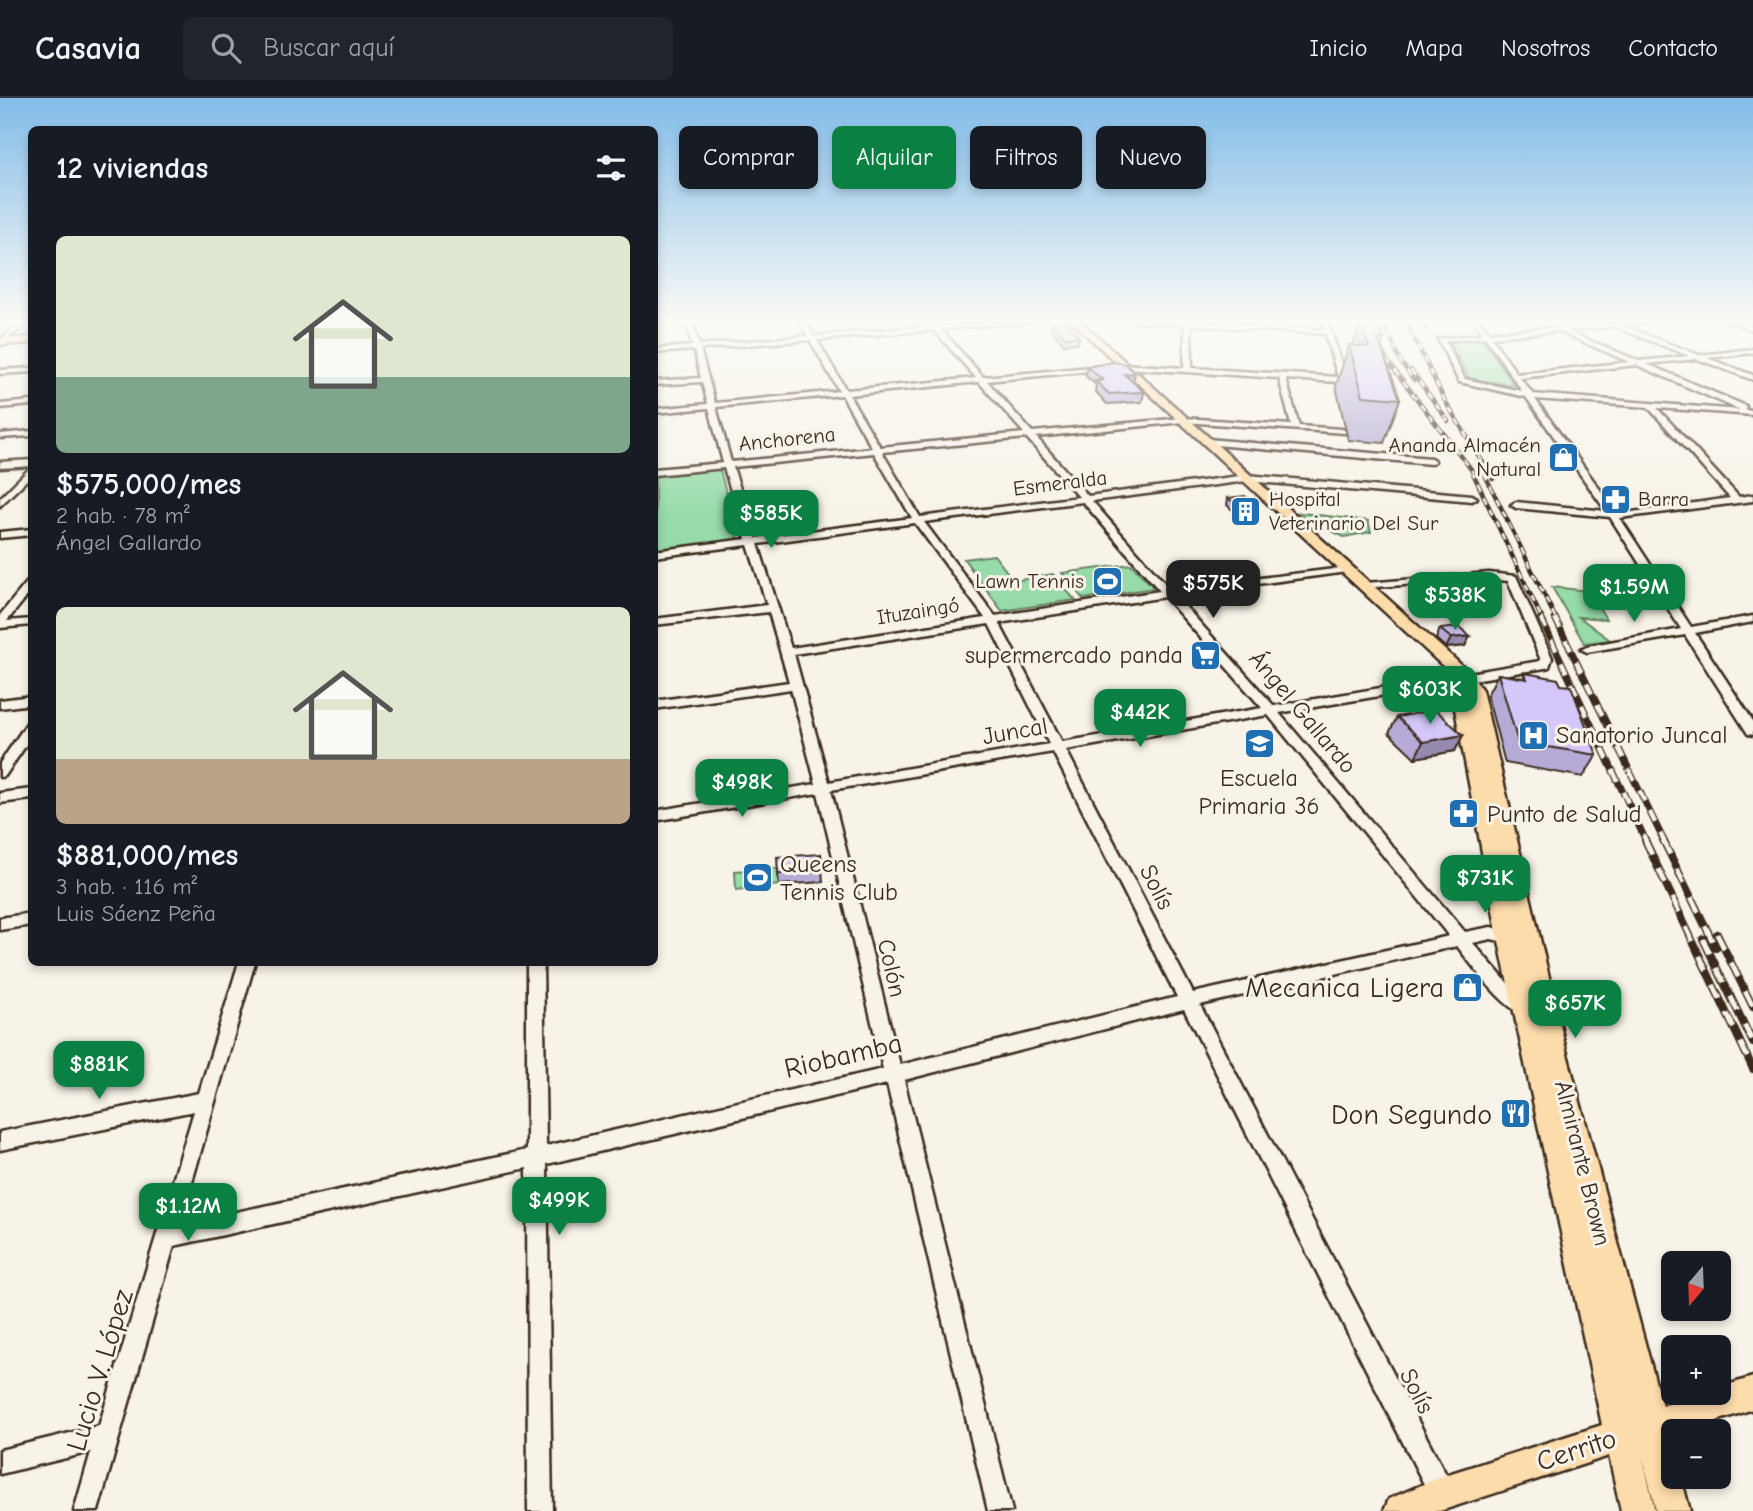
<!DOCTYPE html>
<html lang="es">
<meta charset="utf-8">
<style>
:root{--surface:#171b24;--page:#20242c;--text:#f1f3f6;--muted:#9ea1a6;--line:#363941;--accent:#0b8043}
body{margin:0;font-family:"Comic Neue",sans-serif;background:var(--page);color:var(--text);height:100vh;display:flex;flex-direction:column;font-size:26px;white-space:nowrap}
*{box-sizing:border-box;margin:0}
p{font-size:23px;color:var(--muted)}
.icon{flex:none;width:38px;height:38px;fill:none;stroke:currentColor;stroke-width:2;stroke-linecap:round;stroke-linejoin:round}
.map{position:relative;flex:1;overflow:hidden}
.side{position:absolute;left:28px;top:28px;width:630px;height:840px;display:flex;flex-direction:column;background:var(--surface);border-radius:10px;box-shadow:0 4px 10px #0003}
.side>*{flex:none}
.top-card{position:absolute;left:679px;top:28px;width:665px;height:63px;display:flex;gap:14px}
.needle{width:46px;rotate:199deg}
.controls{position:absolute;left:1661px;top:1153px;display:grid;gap:14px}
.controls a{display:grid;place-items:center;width:70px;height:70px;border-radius:10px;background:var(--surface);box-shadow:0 4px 10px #0003;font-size:35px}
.price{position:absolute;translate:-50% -60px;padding:0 16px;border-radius:14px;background:var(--accent);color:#fff;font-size:23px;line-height:46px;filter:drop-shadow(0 2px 4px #0008)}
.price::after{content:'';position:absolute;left:50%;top:42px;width:21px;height:16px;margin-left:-10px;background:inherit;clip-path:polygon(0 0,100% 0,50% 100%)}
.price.selected{background:#222;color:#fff}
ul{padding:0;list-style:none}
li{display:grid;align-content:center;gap:14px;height:371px;padding:0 28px}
li span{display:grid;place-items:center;height:217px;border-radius:10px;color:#555}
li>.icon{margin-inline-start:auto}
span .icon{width:126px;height:126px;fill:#fffc;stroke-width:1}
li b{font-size:30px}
h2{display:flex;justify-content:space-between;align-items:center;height:84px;padding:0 28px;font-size:30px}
.chip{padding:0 24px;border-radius:10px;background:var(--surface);box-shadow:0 4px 10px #0003;font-size:24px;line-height:63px}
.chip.selected{background:var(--accent);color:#fff}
header{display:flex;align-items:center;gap:42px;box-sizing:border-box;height:98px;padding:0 35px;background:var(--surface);border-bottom:2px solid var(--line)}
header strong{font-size:33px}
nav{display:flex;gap:38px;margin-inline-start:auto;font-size:24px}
.search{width:490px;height:63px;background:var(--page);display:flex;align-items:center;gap:18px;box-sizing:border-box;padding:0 24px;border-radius:10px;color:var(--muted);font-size:26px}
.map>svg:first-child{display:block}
.green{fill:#96dba8;stroke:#688263;stroke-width:2}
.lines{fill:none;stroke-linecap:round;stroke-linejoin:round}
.minor-casing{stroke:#3b2a1e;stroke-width:5}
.major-casing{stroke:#3b2a1e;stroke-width:5}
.minor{fill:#f7f3e8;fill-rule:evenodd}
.major{fill:#fddcac;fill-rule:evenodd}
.rail-far2-casing{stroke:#3b2a1e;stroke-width:4.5}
.rail-far1-casing{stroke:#3b2a1e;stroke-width:7}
.rail-casing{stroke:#3b2a1e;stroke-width:8}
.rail-far2{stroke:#f7f3e8;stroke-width:2.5;stroke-dasharray:7;stroke-linecap:butt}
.rail-far1{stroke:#f7f3e8;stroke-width:4.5;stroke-dasharray:12;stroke-linecap:butt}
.rail{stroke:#f7f3e8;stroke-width:5;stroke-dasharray:16;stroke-linecap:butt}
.wall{fill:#b6abd6;stroke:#3b2a1e;stroke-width:2}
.shaded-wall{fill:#948bae;stroke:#3b2a1e;stroke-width:2}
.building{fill:#d4c7f9;stroke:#3b2a1e;stroke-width:2}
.labels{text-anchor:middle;stroke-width:6;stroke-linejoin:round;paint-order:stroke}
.far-street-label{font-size:21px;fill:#3b2a1e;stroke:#f7f3e8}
.far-poi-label{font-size:21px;fill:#3b2a1e;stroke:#f7f3e8;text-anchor:end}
.poi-label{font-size:24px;fill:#3b2a1e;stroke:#f7f3e8;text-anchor:start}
.street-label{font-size:24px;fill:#3b2a1e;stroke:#f7f3e8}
.near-poi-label{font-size:28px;fill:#3b2a1e;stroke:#f7f3e8;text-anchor:end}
.near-street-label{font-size:28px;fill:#3b2a1e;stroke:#f7f3e8}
</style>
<header>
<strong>Casavia</strong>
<div class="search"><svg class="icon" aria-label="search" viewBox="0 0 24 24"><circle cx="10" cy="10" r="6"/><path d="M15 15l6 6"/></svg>Buscar aquí</div>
<nav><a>Inicio</a><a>Mapa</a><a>Nosotros</a><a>Contacto</a></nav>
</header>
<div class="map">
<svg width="1753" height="1413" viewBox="0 0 1753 1413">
<rect width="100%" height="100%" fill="#f7f3e8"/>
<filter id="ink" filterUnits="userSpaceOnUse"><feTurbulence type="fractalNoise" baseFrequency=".0143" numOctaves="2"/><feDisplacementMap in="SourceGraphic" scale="14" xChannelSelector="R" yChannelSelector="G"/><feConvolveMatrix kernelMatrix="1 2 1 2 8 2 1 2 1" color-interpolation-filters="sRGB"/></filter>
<g filter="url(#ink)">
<!-- green -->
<path class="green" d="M1448,242h35l31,45 -44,-6z
M720,372l19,71 -84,9v-74z
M1293,414l75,9 3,11 -27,5z
M994,457l20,26 39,-7 22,26 -73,11 -38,-52z
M1131,466l23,24 -71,11 -21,-26z
M1552,489l37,4 17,28 -27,-2 31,23 -26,3z
M778,770l1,17 -43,5 -1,-19z"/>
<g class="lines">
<defs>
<path id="minor" d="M24,222h7l-31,25v-5z
M654,222h22l-22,3z
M686,222h6l7,25 109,-9 -9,-16h6l9,16 117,-10 -5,-6h6l5,6 95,-6 -3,2 -88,7 42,48 140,-13 61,4 1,-43 -46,-3 -3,-2h55l133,10 -3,-10h6l19,57 -7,5 -53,-3 13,47 43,3 4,2 -1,2 -162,-11 -147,15 52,59 159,-21 225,20 5,3 -5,3 -225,-20 -155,20 78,88 181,-22 1,2 -5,3 -172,23 99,111 266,-45v-3l-32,-77 -19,-2 -127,9v-4l4,-1 123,-10 27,3 36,82 -3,9 -4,1 -266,45 186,219 26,-5 29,7 2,4 -2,4 -6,2 -23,-5 -18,4 39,45 19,16 3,5 -3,5c-20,7 -61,-52 -74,-68l-257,59 251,479 3,9 -3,9 -9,3 -9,-3 -249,-493 -280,71 108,431h-24l-101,-427 -340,80 5,347h-24l-1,-343 -353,78 -76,265h-24l17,-59 -91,22v-24l99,-24 95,-315 -194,39v-18l199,-39 40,-131h16l-75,262 347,-74v-188h16l3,184 337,-77 -65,-276 -164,28v-10l162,-27 -25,-95 -137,20v-8l135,-19 -20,-70 -115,13v-6l113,-14 -19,-60 -94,12v-6l92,-12 -22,-71 -70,7v-6l69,-6 -14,-55 -55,5v-4l54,-5 -6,-22 -48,3v-4l47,-3 -7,-28 -40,3v-4l38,-3zM1191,227l134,9 13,43 -146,-9zM934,232l42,48 -130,12 -29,-50zM810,242l29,51 -124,12 -15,-54zM1123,270l156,10 12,47 -108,-7 -151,14 -45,-51zM979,284l45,51 -144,14 -31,-52zM842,297l30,53 -141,14 -15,-55zM1027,340l52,59 -159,20 -38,-65zM874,355l38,65 -156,20 -23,-71zM1083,404l77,89 -165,25 -71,-94zM915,425l70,95 -194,30 -33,-104zM1165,499l97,111 -200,34 -63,-119zM989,526l60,120 -220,38 -35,-128zM1268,617l181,221 -256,57 -127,-243zM1053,654l124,245 -277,68 -69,-275z
M1473,222h6l10,13 159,-13h25l-50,6 76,29 54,-6v4l-46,5 46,17v5l-56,-21 -50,5 99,42 -1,4 8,1v4l-96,-7 82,89 14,-2v6l-133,17 71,109 62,-11v6l-58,11 58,88v14l-5,-1 -63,-99 -98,17 -6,-3 6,-3 94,-17 -71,-112 -94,-9 -5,-3 5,-3 90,9 -80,-114 -67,-15 -21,-43 44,-5zM1617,228l1,2 71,28 -50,5 -72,-30zM1559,233l1,1 69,30 -112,12 -26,-37zM1485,239l37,54 -57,-12 -20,-38zM1637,267l103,45 -207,-16 -13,-16zM1535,301l113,8 82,91 -105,15 -9,-1z
M1726,222h9l18,6v4z
M32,270v4l-32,2v-4z
M32,303v4l-32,3v-4z
M32,333v5l-32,2v-4z
M1207,341l224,19 4,3 -4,3 -227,-20v-4z
M32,362v6l-32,2v-6z
M32,368v9l-32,31v-8z
M32,431v6l-32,3v-6z
M32,482v10l-25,31 25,-2v6l-32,3v-13l28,-34z
M32,598v8l-32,4v-8z
M32,624v14l-27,40 -5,1v-14l27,-40z
M32,691v10l-32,4v-10z
M32,815v12l-32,5v-12z"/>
<path id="major" d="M1070,222h9l391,353 12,17 84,360 96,356 41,-13h15v-5l35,-11v32l-70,23h-10l-3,4 3,11v30h8l9,34h-34l-14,-57 13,57h-34l-12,-55 -169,55h-56l5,-12 53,-23 160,-51 -104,-488 -46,-244 -16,-20 9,-5z
M32,239v6l-32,2v-6z"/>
</defs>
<!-- minor casing -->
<use href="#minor" class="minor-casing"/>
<!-- major casing -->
<use href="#major" class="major-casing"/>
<!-- minor -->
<use href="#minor" class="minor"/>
<!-- major -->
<use href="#major" class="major"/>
<defs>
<path id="rail-far2" d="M1356,222l11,27
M1372,222l7,27 7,12 85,110 71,150
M1383,222l17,41 14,19
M1405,222l40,81 48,78
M1422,222l4,8
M1411,272l37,51
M1484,375l72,146"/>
<path id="rail-far1" d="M1541,520l105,223
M1555,520l109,223"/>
<path id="rail" d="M1645,742l108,229
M1663,742l53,108
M1717,836l36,73
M1703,841l50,104"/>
</defs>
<!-- rail-far2 casing -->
<use href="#rail-far2" class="rail-far2-casing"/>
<!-- rail-far1 casing -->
<use href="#rail-far1" class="rail-far1-casing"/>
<!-- rail casing -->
<use href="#rail" class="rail-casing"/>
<!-- rail-far2 -->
<use href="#rail-far2" class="rail-far2"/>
<!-- rail-far1 -->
<use href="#rail-far1" class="rail-far1"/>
<!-- rail -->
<use href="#rail" class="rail"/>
</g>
<!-- wall -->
<path class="wall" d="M1052,225l27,14 -1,6 -14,1 -13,-15z
M1360,226l24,15 -3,7 19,53 -16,44 -36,-3 -12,-54 13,-41h4z
M1087,269l46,15 11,10 -2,10 -35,2 -12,-13 1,-6 -10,-9z
M1228,400l26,15 -16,2 -11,-10z
M1440,531l30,7 -5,10 -19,2 -10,-9z
M1525,575l36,12 36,70 -14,22 -78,-14 -18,-68 11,-21 25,4z
M1425,587l22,11 -5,10 -20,-2 -2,-9z
M1397,619l66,18 -8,16 -40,7 -26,-25z
M821,756l2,28 -44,3 -1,-11z"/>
<!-- shaded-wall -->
<path class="shaded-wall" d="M1135,275l-2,9 -9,-8z
M1256,408l-2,7 -16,2 2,-7z
M1470,538l-5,10 -19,2 5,-10z
M1463,637l-8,16 -40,7 8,-16z"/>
<!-- building -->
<path class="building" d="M1065,224l14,15h-14l-13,-14z
M1360,226l18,1 6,14h-6l22,60 -37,-3 -14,-51 20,2z
M1113,264l13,2 9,9 -11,1 20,18 -35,2 -13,-13 7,-1 -16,-13z
M1245,398l11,10 -16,2 -12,-10z
M1459,529l11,9 -19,2 -11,-9z
M1525,575l33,6 3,6 10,1 26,69 -79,-13 -20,-68 29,5z
M1437,585l7,2 3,11 -20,-3 -2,-8z
M1436,612l27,25 -40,7 -26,-25z
M821,756l1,17 -44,3 -1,-17z"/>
</g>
<!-- sky -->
<linearGradient id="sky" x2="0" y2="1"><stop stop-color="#82bce9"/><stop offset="0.53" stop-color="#fbfaf5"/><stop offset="1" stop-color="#fbfaf5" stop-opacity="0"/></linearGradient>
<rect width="1753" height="420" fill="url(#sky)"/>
<!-- icons -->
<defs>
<symbol id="shop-square" viewBox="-11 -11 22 22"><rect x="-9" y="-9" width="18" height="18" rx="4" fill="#1f6fb2" stroke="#f7f3e8"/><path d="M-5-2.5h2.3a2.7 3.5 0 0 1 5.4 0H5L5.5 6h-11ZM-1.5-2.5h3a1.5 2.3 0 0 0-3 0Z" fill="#fff"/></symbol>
<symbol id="pharmacy-square" viewBox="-11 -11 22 22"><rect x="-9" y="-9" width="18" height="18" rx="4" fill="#1f6fb2" stroke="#f7f3e8"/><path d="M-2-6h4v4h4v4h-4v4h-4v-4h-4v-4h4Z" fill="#fff"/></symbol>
<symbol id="building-square" viewBox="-11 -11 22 22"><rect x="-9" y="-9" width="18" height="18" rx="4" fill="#1f6fb2" stroke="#f7f3e8"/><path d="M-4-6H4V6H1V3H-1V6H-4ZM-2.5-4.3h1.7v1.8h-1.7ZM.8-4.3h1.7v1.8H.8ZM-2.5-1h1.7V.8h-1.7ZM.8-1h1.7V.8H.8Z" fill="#fff"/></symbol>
<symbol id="stadium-square" viewBox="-11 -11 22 22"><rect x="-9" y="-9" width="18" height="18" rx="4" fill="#1f6fb2" stroke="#f7f3e8"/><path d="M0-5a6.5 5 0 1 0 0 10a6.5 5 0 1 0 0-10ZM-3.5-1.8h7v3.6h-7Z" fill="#fff"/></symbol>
<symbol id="supermarket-square" viewBox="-11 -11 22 22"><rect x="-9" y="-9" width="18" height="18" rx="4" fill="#1f6fb2" stroke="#f7f3e8"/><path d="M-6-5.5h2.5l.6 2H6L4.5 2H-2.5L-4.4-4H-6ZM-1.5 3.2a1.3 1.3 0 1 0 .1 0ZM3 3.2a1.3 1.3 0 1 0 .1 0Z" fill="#fff"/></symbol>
<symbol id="hospital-square" viewBox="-11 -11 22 22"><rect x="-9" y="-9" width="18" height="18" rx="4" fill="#1f6fb2" stroke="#f7f3e8"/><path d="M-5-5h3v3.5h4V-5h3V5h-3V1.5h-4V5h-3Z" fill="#fff"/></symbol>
<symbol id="school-square" viewBox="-11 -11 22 22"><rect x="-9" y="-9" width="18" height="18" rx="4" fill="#1f6fb2" stroke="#f7f3e8"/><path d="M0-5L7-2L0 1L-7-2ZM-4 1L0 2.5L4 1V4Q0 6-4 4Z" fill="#fff"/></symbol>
<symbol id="restaurant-square" viewBox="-11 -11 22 22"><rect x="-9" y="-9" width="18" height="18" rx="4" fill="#1f6fb2" stroke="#f7f3e8"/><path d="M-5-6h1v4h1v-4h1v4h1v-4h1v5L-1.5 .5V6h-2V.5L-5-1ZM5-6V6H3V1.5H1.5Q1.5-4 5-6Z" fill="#fff"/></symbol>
</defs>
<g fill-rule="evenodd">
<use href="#shop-square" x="1546" y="342" width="35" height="35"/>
<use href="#pharmacy-square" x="1598" y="384" width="35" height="35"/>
<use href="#building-square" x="1228" y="396" width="35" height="35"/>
<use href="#stadium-square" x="1090" y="466" width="35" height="35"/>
<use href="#supermarket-square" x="1188" y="540" width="35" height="35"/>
<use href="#hospital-square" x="1516" y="620" width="35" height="35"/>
<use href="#school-square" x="1242" y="628" width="35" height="35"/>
<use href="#pharmacy-square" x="1446" y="698" width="35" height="35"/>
<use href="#stadium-square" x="740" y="762" width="35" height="35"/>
<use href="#shop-square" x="1450" y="872" width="35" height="35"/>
<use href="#restaurant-square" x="1498" y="998" width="35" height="35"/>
</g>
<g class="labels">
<!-- far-street labels -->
<g class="far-street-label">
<text transform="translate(787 341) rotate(-6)" y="7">Anchorena</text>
<text transform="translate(1060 385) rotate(-7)" y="7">Esmeralda</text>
<text transform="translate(918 513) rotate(-9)" y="7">Ituzaingó</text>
</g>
<!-- far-poi labels -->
<g class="far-poi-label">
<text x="1541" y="354">Ananda Almacén<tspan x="1541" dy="24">Natural</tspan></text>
<text x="1269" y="408" text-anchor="start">Hospital<tspan x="1269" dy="24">Veterinario Del Sur</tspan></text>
<text x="1638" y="408" text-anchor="start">Barra</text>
<text x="1084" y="490">Lawn Tennis</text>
</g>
<!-- poi labels -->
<g class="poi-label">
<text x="1183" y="565" text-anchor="end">supermercado panda</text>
<text x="1556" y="645">Sanatorio Juncal</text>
<text x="1259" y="688" text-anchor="middle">Escuela<tspan x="1259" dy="28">Primaria 36</tspan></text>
<text x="1487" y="724">Punto de Salud</text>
<text x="780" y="774">Queens<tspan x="780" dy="28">Tennis Club</tspan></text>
</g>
<!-- street labels -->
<g class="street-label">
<text transform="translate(1303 614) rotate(50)" y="8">Ángel Gallardo</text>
<text transform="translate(1015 633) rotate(-10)" y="8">Juncal</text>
<text transform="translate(1157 789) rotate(63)" y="8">Solís</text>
<text transform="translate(892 870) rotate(77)" y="8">Colón</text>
<text transform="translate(1583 1065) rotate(76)" y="8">Almirante Brown</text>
<text transform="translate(1417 1293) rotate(63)" y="8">Solís</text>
</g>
<!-- near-poi labels -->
<g class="near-poi-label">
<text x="1444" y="899">Mecanica Ligera</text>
<text x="1492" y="1026">Don Segundo</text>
</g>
<!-- near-street labels -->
<g class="near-street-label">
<text transform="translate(843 957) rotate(-13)" y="10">Riobamba</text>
<text transform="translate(99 1272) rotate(-73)" y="10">Lucio V. López</text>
<text transform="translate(1576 1351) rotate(-18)" y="10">Cerrito</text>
</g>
</g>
</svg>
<div class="controls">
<a><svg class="needle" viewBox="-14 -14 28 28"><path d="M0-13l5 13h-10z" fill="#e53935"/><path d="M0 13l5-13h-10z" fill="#9ea1a6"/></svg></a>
<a>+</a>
<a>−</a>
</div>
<b class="price" style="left:771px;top:452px">$585K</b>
<b class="price selected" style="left:1213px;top:522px">$575K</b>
<b class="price" style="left:1634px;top:526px">$1.59M</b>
<b class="price" style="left:1455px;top:534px">$538K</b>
<b class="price" style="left:1430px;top:628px">$603K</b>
<b class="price" style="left:1140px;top:651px">$442K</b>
<b class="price" style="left:742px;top:721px">$498K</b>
<b class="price" style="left:1485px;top:817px">$731K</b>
<b class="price" style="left:1575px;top:942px">$657K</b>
<b class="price" style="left:99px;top:1003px">$881K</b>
<b class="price" style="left:559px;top:1139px">$499K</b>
<b class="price" style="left:188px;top:1145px">$1.12M</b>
<div class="top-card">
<a class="chip">Comprar</a>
<a class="chip selected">Alquilar</a>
<a class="chip">Filtros</a>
<a class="chip">Nuevo</a>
</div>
<section class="side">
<h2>12 viviendas<svg class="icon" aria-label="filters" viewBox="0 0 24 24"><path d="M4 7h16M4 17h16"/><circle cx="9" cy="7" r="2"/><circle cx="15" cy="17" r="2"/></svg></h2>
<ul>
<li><span style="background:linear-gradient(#dfe7d0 65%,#7fa58c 0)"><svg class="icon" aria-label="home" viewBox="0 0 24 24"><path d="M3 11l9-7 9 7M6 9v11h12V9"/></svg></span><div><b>$575,000/mes</b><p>2 hab. · 78 m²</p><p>Ángel Gallardo</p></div></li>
<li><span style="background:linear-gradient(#dfe7d0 70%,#b9a48a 0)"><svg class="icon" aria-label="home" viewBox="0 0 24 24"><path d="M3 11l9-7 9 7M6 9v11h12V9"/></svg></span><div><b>$881,000/mes</b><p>3 hab. · 116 m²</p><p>Luis Sáenz Peña</p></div></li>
</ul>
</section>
</div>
